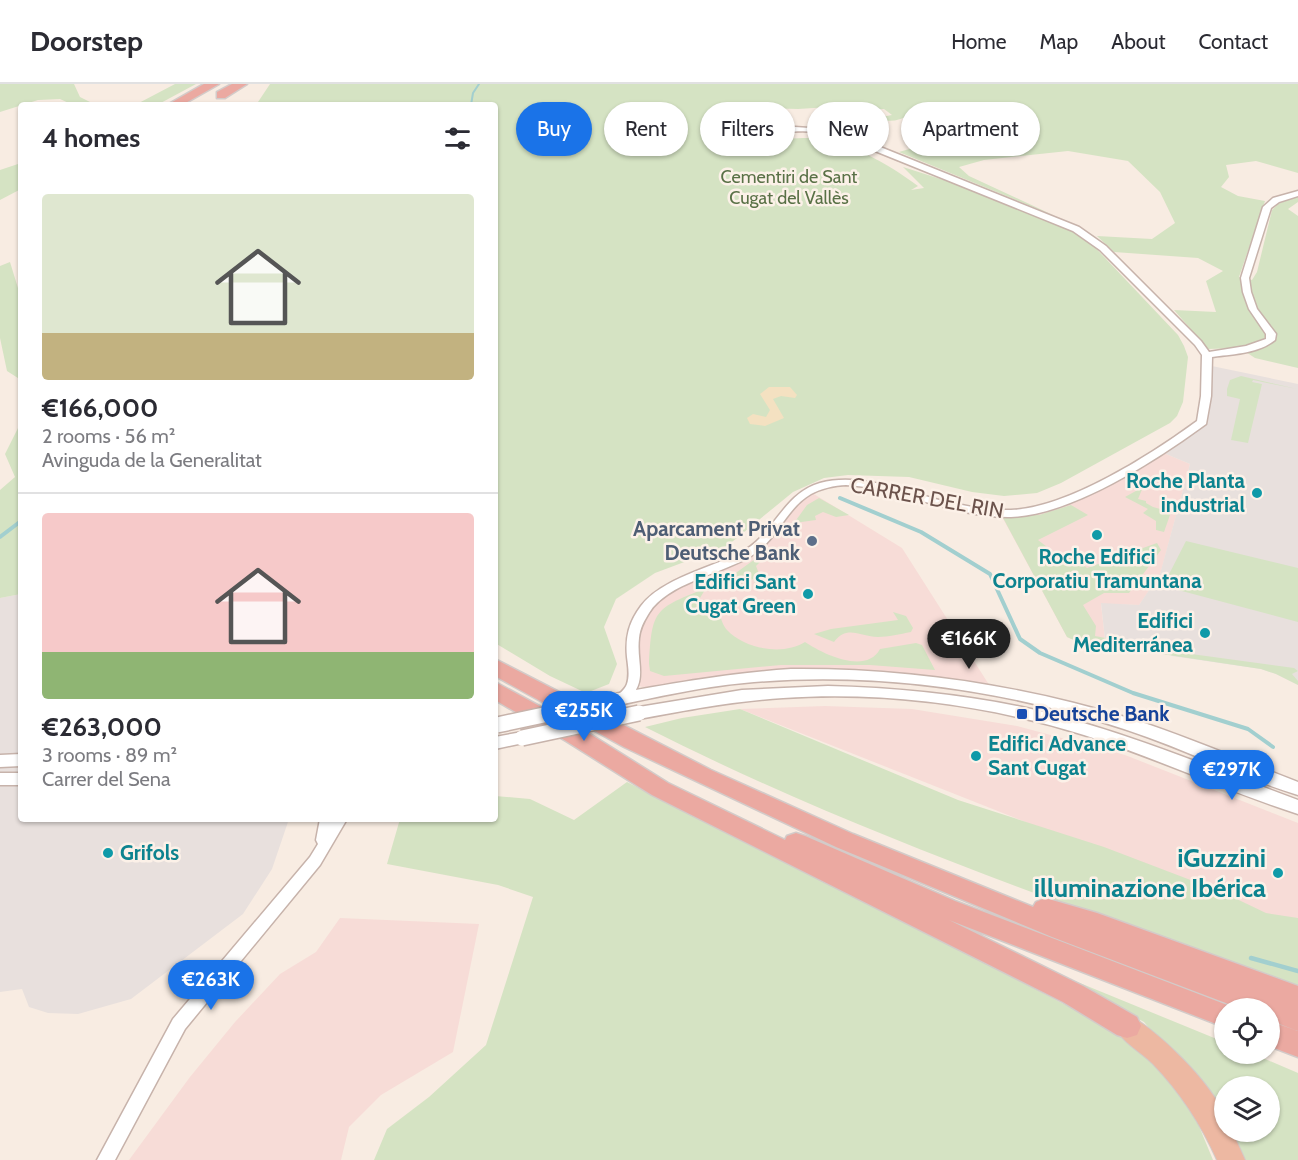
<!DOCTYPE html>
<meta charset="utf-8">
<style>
:root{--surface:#fff;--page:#f2f2f3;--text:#2b2b33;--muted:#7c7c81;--line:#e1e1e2;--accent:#1a73e8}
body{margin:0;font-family:Cabin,sans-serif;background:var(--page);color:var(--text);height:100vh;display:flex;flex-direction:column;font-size:22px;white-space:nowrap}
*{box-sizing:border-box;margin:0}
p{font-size:20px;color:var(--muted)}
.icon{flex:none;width:33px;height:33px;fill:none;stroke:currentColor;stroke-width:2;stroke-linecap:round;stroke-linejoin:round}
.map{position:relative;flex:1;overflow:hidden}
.details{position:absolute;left:18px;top:18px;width:480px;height:720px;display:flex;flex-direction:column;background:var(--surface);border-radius:6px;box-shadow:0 2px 4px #0004}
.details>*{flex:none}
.top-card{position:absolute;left:516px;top:18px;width:570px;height:54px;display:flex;gap:12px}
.buttons{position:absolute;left:1214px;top:914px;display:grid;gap:12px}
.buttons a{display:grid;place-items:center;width:66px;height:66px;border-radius:50%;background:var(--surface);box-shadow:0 2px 4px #0004;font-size:30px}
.price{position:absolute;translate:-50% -51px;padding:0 14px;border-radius:21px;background:var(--accent);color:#fff;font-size:20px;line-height:39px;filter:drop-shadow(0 2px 3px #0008)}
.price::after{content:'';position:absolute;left:50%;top:36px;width:18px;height:14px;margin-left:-9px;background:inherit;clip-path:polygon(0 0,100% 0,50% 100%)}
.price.selected{background:#222;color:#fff}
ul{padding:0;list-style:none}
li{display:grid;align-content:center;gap:12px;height:318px;padding:0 24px}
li+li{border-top:2px solid var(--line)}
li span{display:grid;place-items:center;height:186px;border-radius:6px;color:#555}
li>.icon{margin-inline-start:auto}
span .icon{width:108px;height:108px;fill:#fffc;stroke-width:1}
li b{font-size:26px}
h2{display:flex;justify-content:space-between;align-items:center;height:72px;padding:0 24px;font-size:26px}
.pill{padding:0 21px;border-radius:27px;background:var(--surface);box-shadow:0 2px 4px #0004;font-size:21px;line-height:54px}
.pill.selected{background:var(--accent);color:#fff}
header{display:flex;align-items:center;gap:36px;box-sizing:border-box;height:84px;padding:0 30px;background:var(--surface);border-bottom:2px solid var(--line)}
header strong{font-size:28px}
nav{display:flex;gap:33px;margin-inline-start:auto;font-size:21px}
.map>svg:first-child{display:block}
.commercial{fill:#f7dcd7}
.industrial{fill:#e8e0dd}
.green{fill:#d5e3c3}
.sand{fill:#f4e1c1}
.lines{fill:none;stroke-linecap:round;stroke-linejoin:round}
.stream-far2{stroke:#a2cfcf;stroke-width:2}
.stream-far1{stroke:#a2cfcf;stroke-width:4}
.stream{stroke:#a2cfcf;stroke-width:4.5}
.minor-casing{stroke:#c7b3ab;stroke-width:3}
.tertiary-casing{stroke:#c7b3ab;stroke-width:3}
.trunk-casing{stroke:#d3cbc9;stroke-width:2}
.motorway-casing{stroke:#d3cbc9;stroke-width:3}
.minor{fill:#fff;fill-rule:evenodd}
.tertiary{fill:#fff;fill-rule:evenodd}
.trunk{fill:#edb8a2;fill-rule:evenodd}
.motorway{fill:#eba9a1;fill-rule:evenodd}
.tertiary-bridge-casing{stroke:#c7b3ab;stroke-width:18;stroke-linecap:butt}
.tertiary-bridge{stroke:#fff;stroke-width:15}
.culture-dot{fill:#0f9aa8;stroke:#fcf1e8;stroke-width:2}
.service-dot{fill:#5c6f8a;stroke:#fcf1e8;stroke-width:2}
.transit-dot{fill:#1a4fb4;stroke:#fcf1e8;stroke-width:2}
.labels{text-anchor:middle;stroke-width:5;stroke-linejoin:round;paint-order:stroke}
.far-park-label{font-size:18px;fill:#597146;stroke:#fcf1e8}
.culture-label{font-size:21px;font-weight:bold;fill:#0d838f;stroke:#fcf1e8;text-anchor:end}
.street-label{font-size:21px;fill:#6c534c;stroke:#fcf1e8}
.service-label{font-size:21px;font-weight:bold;fill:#4e5e75;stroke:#fcf1e8;text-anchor:end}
.transit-label{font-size:21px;font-weight:bold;fill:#164399;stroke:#fcf1e8;text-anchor:start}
.near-culture-label{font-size:26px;font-weight:bold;fill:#0d838f;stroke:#fcf1e8;text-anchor:end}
</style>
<header>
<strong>Doorstep</strong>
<nav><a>Home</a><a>Map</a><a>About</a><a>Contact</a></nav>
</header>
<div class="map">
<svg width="1298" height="1076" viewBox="0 0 1298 1076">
<rect width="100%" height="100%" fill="#f8ece2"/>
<!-- commercial -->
<path class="commercial" d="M1159,367l31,13 -30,111 -21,30 -38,-1 4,35 -29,2 -9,-4 -67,-124 57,-7z
M809,407l93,57 91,143 -164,-16 -177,15 -13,-4 -4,-4 -1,-51 32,-40 83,-39z
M825,622l87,3 105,17 108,29 173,68v107l-558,-221z
M340,834l139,6 -26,128 -72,43 -32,32 -8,33h-212l61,-83 45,-55 45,-48 36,-22z"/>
<!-- industrial -->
<path class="industrial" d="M1207,281l91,19v301l-22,-11 -15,-5 -89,-13 -10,-8 -57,-9 -4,-36 38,2 21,-31 30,-110 -31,-13 43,-29z
M21,510v225h268l-17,50 -29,45 -112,85 -53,15 -30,-1 -19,-6 -7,-18 -22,3v-394z"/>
<!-- green -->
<path class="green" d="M0,0h74l6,13 16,8h-23l-13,-6 -22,1 -38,12z
M175,0h21l-39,21h-22z
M270,0h1028v89l-42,-12 -30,4 3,12 -8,10 17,9 27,5 -26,76 13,3 5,-8 15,-62 6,-6 20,-8v6l-10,7 10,7v152l-43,-10 -15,-10 -32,1 -34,-39 42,2 -10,-31 17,-10 -25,-13 -84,-6 -17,-16 55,3 23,-16 -15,-31 -32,-31 -60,-10 -84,9 -25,7 10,9 86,40 -156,-64 31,-9 75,-6 14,-4c-22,-7 -69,-26 -90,-24 -22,3 -29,18 -53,9l16,-3 -8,-6 -19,1 -20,-4 -47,3 -39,-1 -29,9 -14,9 22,3 -19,10 6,12c25,-4 52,-13 78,-13 38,-2 86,26 115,48l-7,4 13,-2 -21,-21 50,16 50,21h8l64,29 15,9 88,93 6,11 4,11 -5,45 -6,14 -7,7 -109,60 -24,10 -33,3 -32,-4 -63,-15 -61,-2 -24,3 -31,14 -66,54 -72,27 -39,26 -12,28 13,37 -8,20 -23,9 -36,-17 -55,-33v-538h-239z
M21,79v26l-21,11v-30z
M10,178l11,36v82l-14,-9 -7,-33v-72z
M1241,292l56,13 -44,-9 -1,2 10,2 -14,59 -17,-3 9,-41 -13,-3v-7l3,-9z
M21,338v172l-21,4v-108l15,-13 -10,-23z
M1143,403l-5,12 8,2v2l7,4 18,5 -7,20 -8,-2v-9l-13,-8 5,-4 -23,-12z
M819,414l30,17 -13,2 -13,-5 -8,4 1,4 -22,3 13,-18z
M1071,421l17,10 -50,25 22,17 11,-3 16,14 70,-25 4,7 -32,43h-25l-21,12 13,21 -1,10 89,17 110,15 4,3 -6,3 6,7v4l-22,-11 -15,-5 -185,-28 -9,-4 -65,-121 37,-1z
M1186,457l112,27v54l-135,-36z
M762,470l3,3 -9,9 7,18 -7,1 -3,-6 -13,5 -7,-9z
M706,504l-6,10 -2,16 21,-1c2,5 4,13 8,17 18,19 56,26 78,12 18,12 61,33 75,7l36,-6 6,2 13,25 -65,-5h-89l-117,11 -14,-5 -1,-7c3,-56 6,-55 57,-76z
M893,528l13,4 7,12 -2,4c-11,2 -23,5 -33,5 -17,0 -31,-13 -44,5l-20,-8 17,-5 67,-9z
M740,625l218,91 146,47 118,45 44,21 32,5v71c-220,-80 -444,-156 -653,-262l37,-9z
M627,698l277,139 208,108 39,30 38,43 24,58h-839l13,-31 42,-32 57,-52 47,-148 -35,-12 -111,-21 13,-45h95v-23l35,3 44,21z
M1053,888l171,70v11h27l47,20v87h-56l-11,-29h38v-45h-45v28l-80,-92z"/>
<!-- sand -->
<path class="sand" d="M769,303h21l7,8 -2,3 -14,-2 -8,3 11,19 -19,8 -15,-2 -3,-6 6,-4 13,3 4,-7 -10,-16z"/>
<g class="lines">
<!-- stream-far2 -->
<path class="stream-far2" d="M471,21l2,-12 6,-9"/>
<!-- stream-far1 -->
<path class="stream-far1" d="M840,414l81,34 69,42 30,65 20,14 93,40 115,36 25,18
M0,453l21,-16"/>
<!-- stream -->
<path class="stream" d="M1251,874l47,13"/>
<defs>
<path id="minor" d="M795,43l43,3 241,97 27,19 95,95 8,11 37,-6 20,-7v-5l-17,-25 -6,-17 -2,-14 22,-71 10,-9 25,-7v5l-19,6 -8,6 -22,70 2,14 6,17 19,25 -1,6c-17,14 -43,14 -63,17l-1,39 -5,28c-49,36 -134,91 -195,93 -57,1 -110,-29 -165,-32 -11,0 -26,4 -35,9 -26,15 -34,47 -60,62 -29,18 -84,27 -102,57 -5,8 -9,15 -10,25 -3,26 10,42 -12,63h-10l-1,-3c3,-5 9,-8 11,-14 3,-9 1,-18 0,-27 -2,-20 2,-35 14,-51 20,-27 69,-38 99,-53 34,-17 42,-59 80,-70 37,-10 79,6 115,16 25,6 51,12 76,11 57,-2 141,-56 186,-89l4,-25 1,-41 -7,-10 -95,-95 -27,-19 -240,-97c-42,-7 -61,0 -101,13l-4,-2 26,-11z
M320,735h27l-27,46 -135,164 -70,131h-18l76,-141 137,-162 8,-13 -2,-4z"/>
<path id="tertiary" d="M791,585c117,-1 229,16 341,50 56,18 111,42 166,63v13c-59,-18 -115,-47 -174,-66 -121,-40 -253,-58 -380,-46 -44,4 -87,14 -130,23l-6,-2 -2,-4 2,-4 6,-2c59,-11 117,-21 177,-25z
M828,602c73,2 145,9 216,26 87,22 170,57 254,88v14c-72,-23 -141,-56 -214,-79 -95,-30 -201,-44 -301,-37 -49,3 -96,12 -144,21l-6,-2 -2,-4 2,-4 6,-2 103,-17z
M522,648l6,2 2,4 -2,4 -33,7v-12z
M21,670v12l-21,1v-12z
M0,689h21v12h-21z"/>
<path id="trunk" d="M1127,931c25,9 92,75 97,102 1,4 0,10 0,14h8l13,29h-28c-16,-36 -37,-68 -64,-96 -12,-12 -31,-22 -39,-38l4,-8z"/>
<path id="motorway" d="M204,0h15l-37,21h-15z
M232,0h15l-22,14h-8v-6z
M495,575l216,111 142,64 180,73 3,-5 9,-4 52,15 201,73v45l-29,-11v-12h-30l-187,-71 -216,-90 -212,-100 -129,-71z
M495,598l87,47 86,54 117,57 2,-4 9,-3 9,3 150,65 280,107h-11v19l-275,-107 134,66 54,31 4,9 -4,9 -10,3 -10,-3 -54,-33 -411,-207 -86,-54 -71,-41z
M1269,937l29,10v26l-29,-11z"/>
</defs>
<!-- minor casing -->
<use href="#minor" class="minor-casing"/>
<!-- tertiary casing -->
<use href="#tertiary" class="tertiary-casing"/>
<!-- trunk casing -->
<use href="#trunk" class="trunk-casing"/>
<!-- motorway casing -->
<use href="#motorway" class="motorway-casing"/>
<!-- minor -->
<use href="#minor" class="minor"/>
<!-- tertiary -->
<use href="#tertiary" class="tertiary"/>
<!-- trunk -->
<use href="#trunk" class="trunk"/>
<!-- motorway -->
<use href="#motorway" class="motorway"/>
<defs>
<path id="tertiary-bridge" d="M497,641l117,-25
M522,654l117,-25"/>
</defs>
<!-- tertiary-bridge casing -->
<use href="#tertiary-bridge" class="tertiary-bridge-casing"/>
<!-- tertiary-bridge -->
<use href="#tertiary-bridge" class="tertiary-bridge"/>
</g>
<!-- markers -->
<g class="culture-dot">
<circle cx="1257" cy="409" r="6"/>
<circle cx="1097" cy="451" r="6"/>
<circle cx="808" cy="510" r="6"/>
<circle cx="1205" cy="549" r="6"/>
<circle cx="976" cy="672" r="6"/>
<circle cx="108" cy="769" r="6"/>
<circle cx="1278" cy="789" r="6"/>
</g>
<circle class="service-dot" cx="812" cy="457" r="6"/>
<rect class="transit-dot" x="1016" y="624" width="12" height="12" rx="3"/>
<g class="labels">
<!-- far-park labels -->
<g class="far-park-label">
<text x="789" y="99">Cementiri de Sant<tspan x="789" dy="21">Cugat del Vallès</tspan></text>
</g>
<!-- culture labels -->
<g class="culture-label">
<text x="1245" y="404">Roche Planta<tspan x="1245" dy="24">industrial</tspan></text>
<text x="1097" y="480" text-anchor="middle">Roche Edifici<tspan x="1097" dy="24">Corporatiu Tramuntana</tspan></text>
<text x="796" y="505">Edifici Sant<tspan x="796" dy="24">Cugat Green</tspan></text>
<text x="1193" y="544">Edifici<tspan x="1193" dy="24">Mediterránea</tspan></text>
<text x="988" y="667" text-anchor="start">Edifici Advance<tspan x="988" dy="24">Sant Cugat</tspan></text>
<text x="120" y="776" text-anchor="start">Grifols</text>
</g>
<!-- street labels -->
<g class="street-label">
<text transform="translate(927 414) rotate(10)" y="7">CARRER DEL RIN</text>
</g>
<!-- service labels -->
<g class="service-label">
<text x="800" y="452">Aparcament Privat<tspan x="800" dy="24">Deutsche Bank</tspan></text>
</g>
<!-- transit labels -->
<g class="transit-label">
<text x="1034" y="637">Deutsche Bank</text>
</g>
<!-- near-culture labels -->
<g class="near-culture-label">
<text x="1266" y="783">iGuzzini<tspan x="1266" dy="30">illuminazione Ibérica</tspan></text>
</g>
</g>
</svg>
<div class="buttons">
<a><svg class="icon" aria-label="locate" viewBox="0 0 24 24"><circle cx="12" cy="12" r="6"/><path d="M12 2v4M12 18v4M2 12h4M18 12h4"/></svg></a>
<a><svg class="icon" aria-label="layers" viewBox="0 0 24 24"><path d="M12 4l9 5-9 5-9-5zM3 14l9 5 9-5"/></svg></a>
</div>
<b class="price selected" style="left:969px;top:586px">€166K</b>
<b class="price" style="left:584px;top:658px">€255K</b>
<b class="price" style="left:1232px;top:717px">€297K</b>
<b class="price" style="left:211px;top:927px">€263K</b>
<div class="top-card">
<a class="pill selected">Buy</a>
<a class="pill">Rent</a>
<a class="pill">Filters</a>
<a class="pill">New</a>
<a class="pill">Apartment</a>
</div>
<section class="details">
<h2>4 homes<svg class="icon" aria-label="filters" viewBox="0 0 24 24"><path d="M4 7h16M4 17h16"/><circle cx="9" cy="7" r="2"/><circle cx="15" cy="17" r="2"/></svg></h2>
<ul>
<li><span style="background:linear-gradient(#dfe7d0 75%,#c2b280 0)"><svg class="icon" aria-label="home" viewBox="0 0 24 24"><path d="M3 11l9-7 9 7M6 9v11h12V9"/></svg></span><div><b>€166,000</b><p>2 rooms · 56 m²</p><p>Avinguda de la Generalitat</p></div></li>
<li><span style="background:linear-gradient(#f6c9c9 75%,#8fb573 0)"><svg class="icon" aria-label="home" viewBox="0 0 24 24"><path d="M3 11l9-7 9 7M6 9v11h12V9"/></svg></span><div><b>€263,000</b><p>3 rooms · 89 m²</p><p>Carrer del Sena</p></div></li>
</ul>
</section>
</div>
